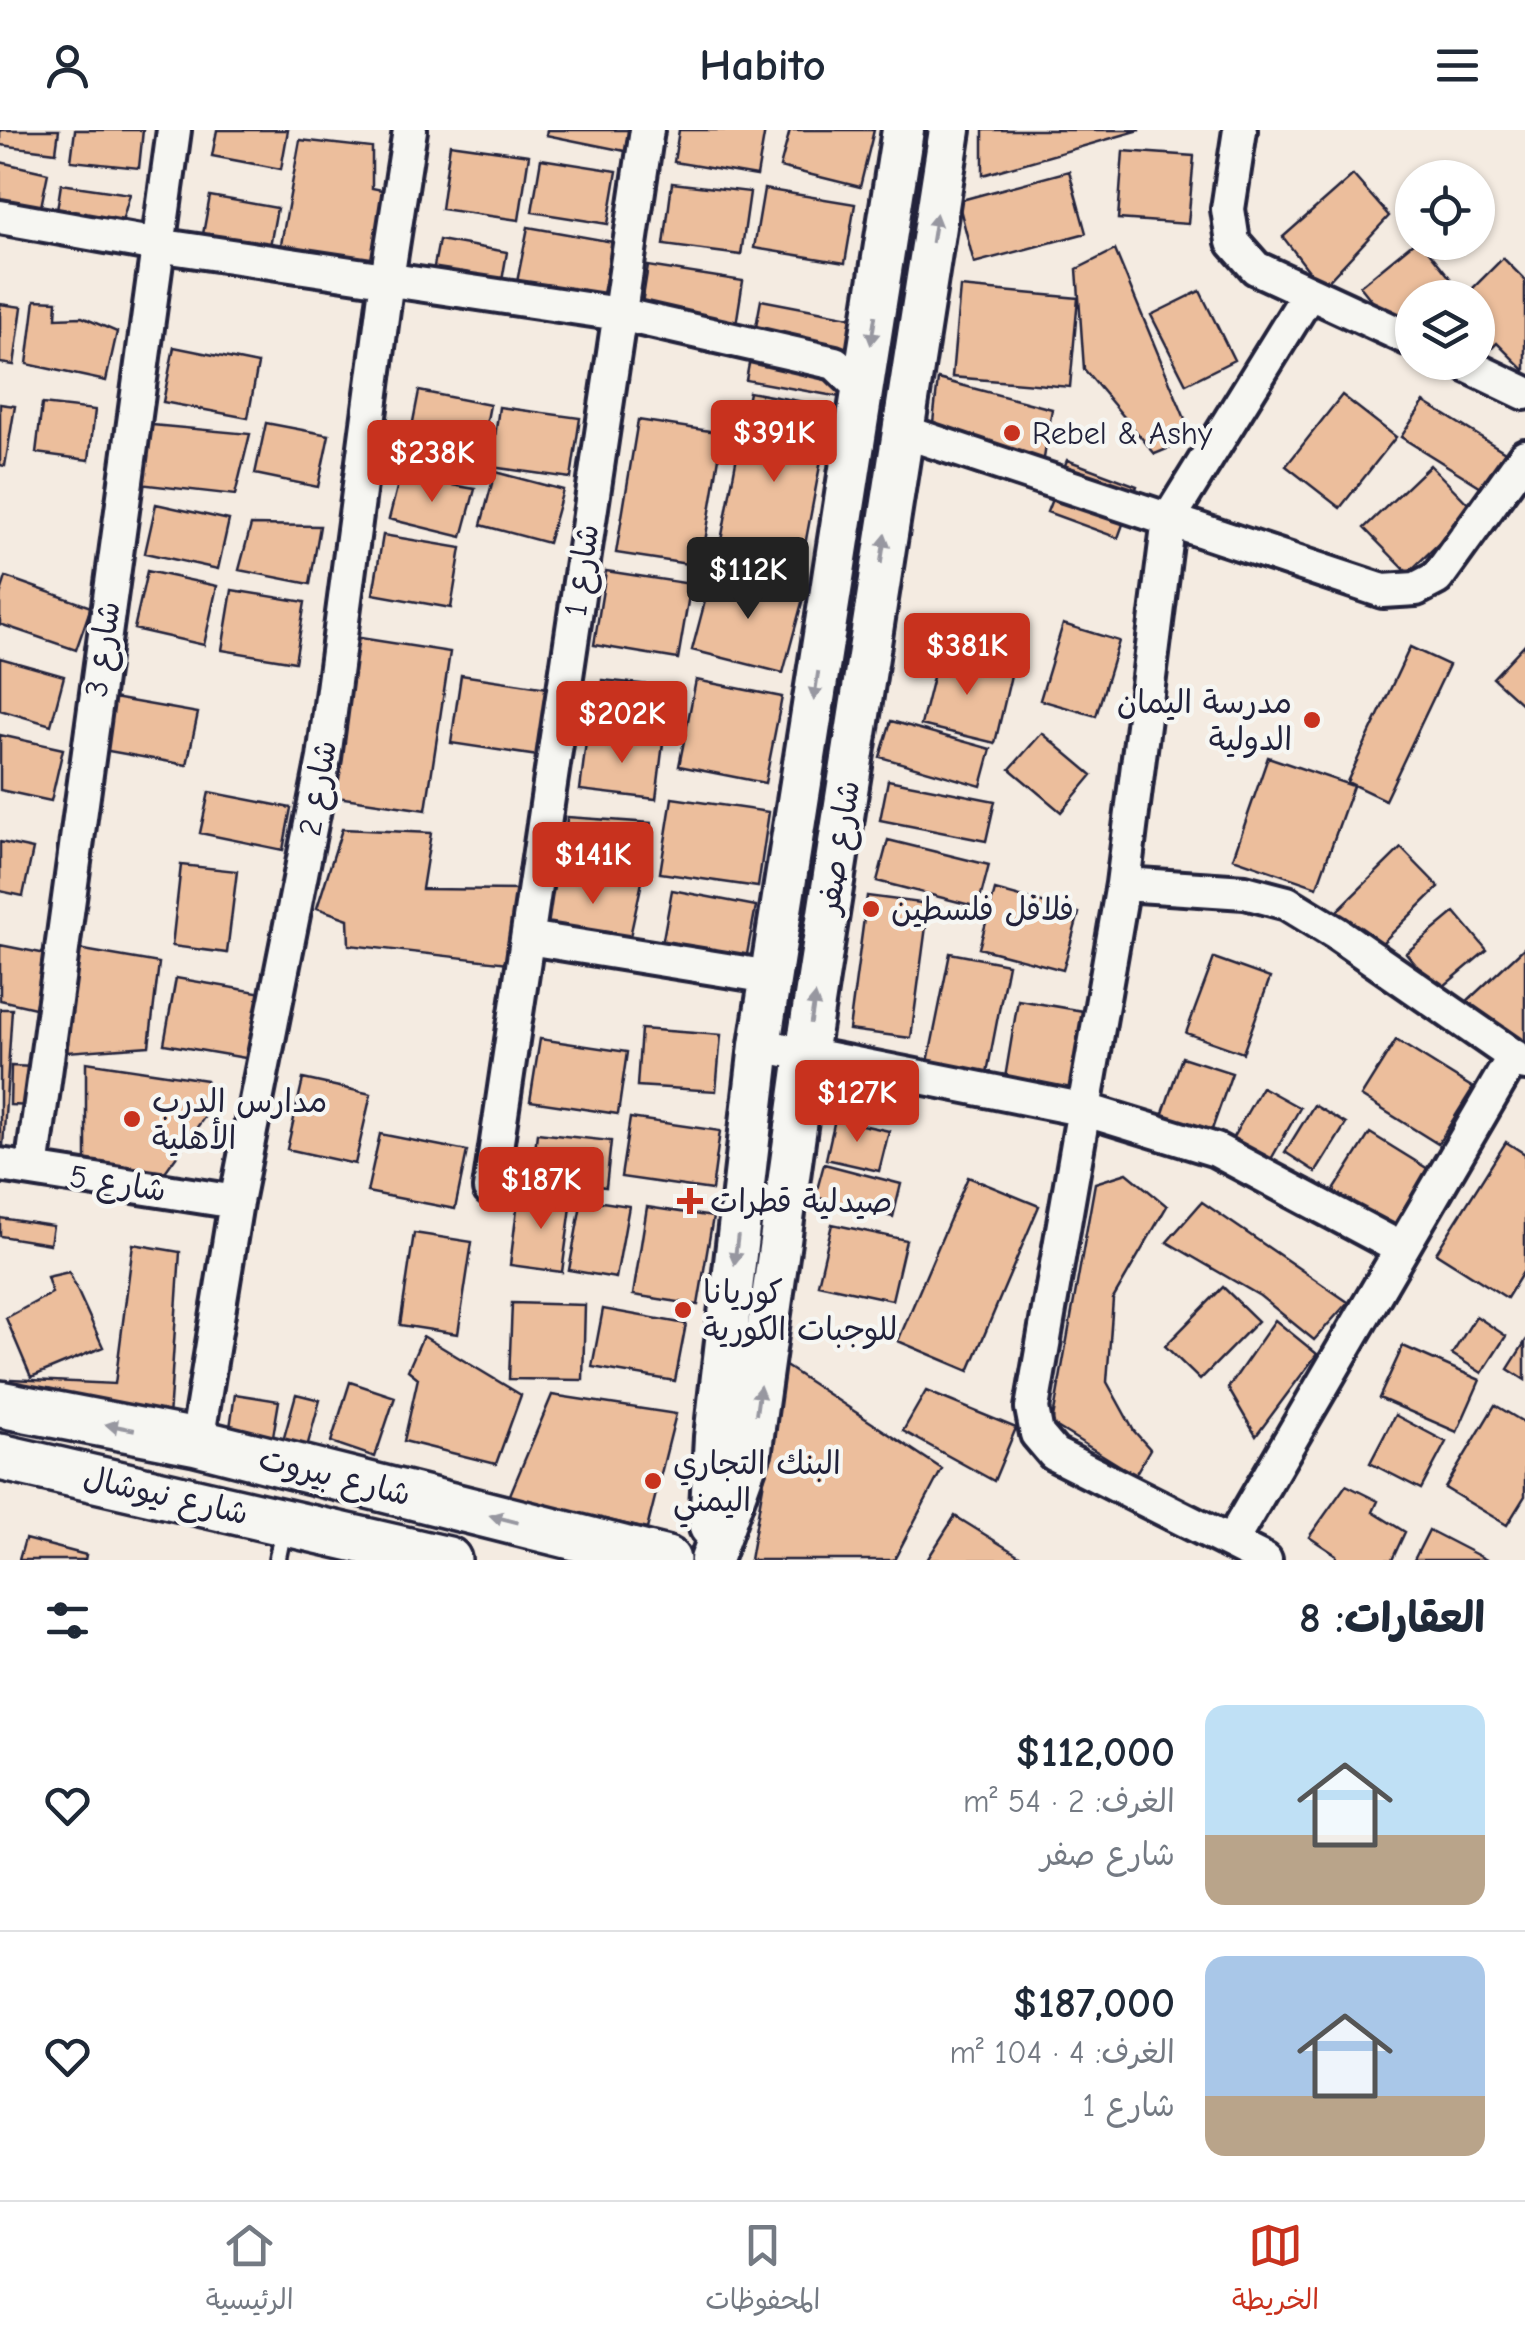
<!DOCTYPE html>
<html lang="ar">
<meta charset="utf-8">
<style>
:root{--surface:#fff;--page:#f6f6f7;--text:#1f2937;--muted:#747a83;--line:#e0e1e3;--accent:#c8321e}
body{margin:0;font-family:"Comic Neue","Playpen Sans Arabic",sans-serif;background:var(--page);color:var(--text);direction:rtl;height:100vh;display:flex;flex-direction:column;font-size:38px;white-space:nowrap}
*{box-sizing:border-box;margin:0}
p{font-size:32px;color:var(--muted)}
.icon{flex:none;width:55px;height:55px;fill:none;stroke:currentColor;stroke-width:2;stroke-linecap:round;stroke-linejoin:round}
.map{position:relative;height:1430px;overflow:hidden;direction:ltr}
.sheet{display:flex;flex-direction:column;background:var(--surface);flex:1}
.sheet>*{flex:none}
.fabs{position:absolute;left:1395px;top:30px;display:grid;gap:20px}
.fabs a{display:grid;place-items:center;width:100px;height:100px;border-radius:50%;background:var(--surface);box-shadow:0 2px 8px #0004;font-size:50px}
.price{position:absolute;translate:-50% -85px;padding:0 22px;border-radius:10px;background:var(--accent);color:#fff;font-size:32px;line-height:65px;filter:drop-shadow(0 2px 5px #0008)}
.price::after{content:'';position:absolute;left:50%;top:60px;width:30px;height:22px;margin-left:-15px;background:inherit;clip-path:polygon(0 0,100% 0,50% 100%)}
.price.active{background:#222;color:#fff}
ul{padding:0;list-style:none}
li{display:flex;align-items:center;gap:30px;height:250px;padding:0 40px}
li+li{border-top:2px solid var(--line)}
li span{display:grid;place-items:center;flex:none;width:280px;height:200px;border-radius:20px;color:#555}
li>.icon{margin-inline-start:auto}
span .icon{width:120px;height:120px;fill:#fffc;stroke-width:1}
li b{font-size:42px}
h2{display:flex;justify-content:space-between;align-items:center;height:120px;padding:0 40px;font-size:42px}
header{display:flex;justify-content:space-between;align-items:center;height:130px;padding:0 40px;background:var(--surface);font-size:45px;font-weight:700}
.tabs{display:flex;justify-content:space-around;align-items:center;height:140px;border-top:2px solid var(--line);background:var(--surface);font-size:28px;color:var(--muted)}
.tabs a{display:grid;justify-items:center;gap:5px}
.tabs .active{color:var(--accent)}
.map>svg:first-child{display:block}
.building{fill:#ecbe9c;stroke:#22223b;stroke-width:2.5}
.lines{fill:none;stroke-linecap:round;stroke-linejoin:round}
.service-casing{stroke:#22223b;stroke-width:22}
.minor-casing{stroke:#22223b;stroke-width:40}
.tertiary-casing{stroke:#22223b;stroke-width:48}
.secondary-casing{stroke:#22223b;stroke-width:52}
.service{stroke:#f6f6f2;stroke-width:15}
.minor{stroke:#f6f6f2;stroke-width:32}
.tertiary{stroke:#f6f6f2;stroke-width:40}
.secondary{stroke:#f6f6f2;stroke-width:45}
.oneway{fill:#9797a0}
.poi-dot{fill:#c8321e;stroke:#f6f6f2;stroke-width:4}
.labels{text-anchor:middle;stroke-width:9;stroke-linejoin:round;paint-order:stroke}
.poi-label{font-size:32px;fill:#22223b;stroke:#f6f6f2;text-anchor:start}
.street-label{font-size:32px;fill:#22223b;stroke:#f6f6f2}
</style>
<header><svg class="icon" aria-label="menu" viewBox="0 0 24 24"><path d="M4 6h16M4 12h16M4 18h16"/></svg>Habito<svg class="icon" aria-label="person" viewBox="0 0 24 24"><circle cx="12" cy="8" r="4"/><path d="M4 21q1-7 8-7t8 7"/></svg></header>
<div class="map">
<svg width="1525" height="1430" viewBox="0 0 1525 1430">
<rect width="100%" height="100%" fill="#f4ebe1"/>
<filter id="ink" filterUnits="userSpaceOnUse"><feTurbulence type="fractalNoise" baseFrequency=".01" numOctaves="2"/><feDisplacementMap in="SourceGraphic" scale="20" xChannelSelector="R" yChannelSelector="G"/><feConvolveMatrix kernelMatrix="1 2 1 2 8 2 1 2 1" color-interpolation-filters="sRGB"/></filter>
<g filter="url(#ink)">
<!-- building -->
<path class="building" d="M0,0h59l-3,22 -56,-7z
M75,0h68l-4,38 -68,-7z
M217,0h71l-7,39 -69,-13z
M547,0h83l-5,21 -79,-16z
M679,0h86l-8,46 -83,-14z
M790,0h84l-14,57 -80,-20z
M983,0h157l-157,45z
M300,10l72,8v40l20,4 -16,97 -100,-17z
M450,14l79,11 -10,65 -78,-11z
M1123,21l71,5 -6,68 -70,-5z
M541,29l76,12 -9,53 -76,-12z
M0,32l48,11 -10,48 -38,-8z
M1069,41l17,62 -112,30 -16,-62z
M1353,45l36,41 -67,72 -39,-51z
M672,53l78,9 -9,63 -77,-10z
M61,54l69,10 -9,31 -67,5z
M764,59l91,15 -10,59 -91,-15z
M210,66l67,12 -9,49 -67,-12z
M528,97l85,15 -12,62 -85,-17z
M439,110l68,12 -9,52 -69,-11z
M1414,112h7l30,37 -23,19h-16v12l-20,16 -32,-40z
M1115,120l78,188 -38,16 -71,-85 -7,-100z
M1503,128l22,22v91l-28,-28 -14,14 -5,-4v-55h-15z
M648,136l95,15 -11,69 -95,-15z
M960,157l118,11 -8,89 -118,-10z
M1200,161l34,69 -48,24 -35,-69z
M35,170l22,1 -1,17 26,-1 35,15 -11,49 -79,-17z
M761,170l94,18 -15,79 -94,-17z
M0,174l22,3 -8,58 -14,-2z
M174,217l84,17 -10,54 -85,-16z
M938,249l114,30 -13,80 -110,-32z
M419,261l71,14 -15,76 -71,-13z
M749,262l82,15 -32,170 -82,-15z
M1342,265l54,42 -56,71 -54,-42z
M1424,272l81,50 -22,36 -82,-51z
M0,274l15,2 -10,60 -5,-1z
M42,274l53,6 -6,50 -53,-7z
M499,277l81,11 -9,60 -80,-11z
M638,290l85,13 -22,133 -85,-13z
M266,293l63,12 -11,52 -63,-13z
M152,295l98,9 -15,61 -96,-11z
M1067,330l70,26 -19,52 -71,-26z
M1430,335l44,45 -66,63 -44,-45z
M495,342l68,18 -15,53 -67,-18z
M400,346l75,13 -13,48 -73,-18z
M156,374l73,16 -11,49 -73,-16z
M251,395l69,1 -10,58 -71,-14z
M383,405l78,13 -10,60 -78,-14z
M147,441l70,15 -13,59 -70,-16z
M606,441l85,13 -13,75 -84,-14z
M713,441l91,24 -21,78 -91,-23z
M6,447l85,30 -15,43 -76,-26v-29z
M232,460l73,12 -10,60 -73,-12z
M1063,494l56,17 -23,75 -56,-16z
M354,507l96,15 -24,158 -96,-14z
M1525,514v63l-32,-29z
M1410,517l39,18 -64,135 -38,-18z
M939,523l73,18 -17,72 -74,-18z
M0,528l64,18 -13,49 -51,-15z
M461,545l87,13 -10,68 -87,-13z
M602,550l78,8 -5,49 -78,-9z
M696,550l86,17 -17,86 -86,-17z
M113,568l85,15 -11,52 -84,-15z
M891,591l100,28 -10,37 -101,-29z
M1042,603l50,42 -31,37 -51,-43z
M587,604l76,9 -7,56 -76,-9z
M0,605l63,14 -12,52 -51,-11z
M1268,627l85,29 -36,101 -84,-29z
M888,650l107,21 -9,40 -106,-21z
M209,662l82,16 -8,42 -83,-17z
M672,668l97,14 -11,75 -98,-14z
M567,687l84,6 -2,42 -85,-6z
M342,699l89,4 -9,56 102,1 -16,73 -159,-18 -1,-26 -31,-11z
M888,710l101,25 -11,42 -101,-26z
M0,712l33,7 -10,47 -23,-5z
M1401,718l38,39 -65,64 -38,-39z
M559,734l83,18 -15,68 -83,-18z
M181,735l56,6 -10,82 -55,-7z
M672,760l84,16 -11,59 -84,-15z
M995,760l84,23 -16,57 -84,-22z
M867,766l62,8 -18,134 -62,-8z
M1455,782l32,38 -49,41 -32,-38z
M0,815l46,9 -11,54 -35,-8z
M1525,817v101l-61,-44z
M78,819l81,14 -10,83 -82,6z
M950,823l58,11 -22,114 -59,-11z
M1214,828l56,20 -27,75 -57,-20z
M176,848l93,16 -12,66 -93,-16z
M1018,870l65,11 -14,84 -65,-11z
M0,879h12l-10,153h-2z
M641,899l80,6 -5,56 -79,-5z
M540,909l87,13 -9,62 -88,-13z
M1396,910l77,48 -35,56 -77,-48z
M1182,927l50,16 -23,65 -49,-16z
M86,932l120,18 12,18 -58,81 -74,-11z
M11,936l25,1 -2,39 -24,-1z
M303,949l68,15 -16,70 -68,-15z
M1262,957l38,21 -30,53 -38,-22z
M1314,975l32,19 -30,48 -31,-20z
M630,988l90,13 -8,59 -91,-13z
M835,989l54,12 -10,40 -53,-12z
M537,1003l74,8 -5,46 -74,-9z
M1370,1003l58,36 -38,62 -59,-36z
M380,1004l87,17 -12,58 -88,-17z
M1506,1012l19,12v115l-18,29 -71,-45z
M824,1034l77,20 -8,33 -78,-20z
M1127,1043l40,33 -54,93 -6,83 27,49 16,18 -15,26 -83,-51 43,-241z
M968,1047l71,29 -70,165 -71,-30z
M519,1063l53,7 -10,72 -52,-7z
M582,1069l47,7 -13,72 -47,-8z
M1202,1072l146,100 -34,38 -54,-44 -93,-54z
M647,1077l66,10 -15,88 -65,-10z
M0,1088l53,8 -3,18 -50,-8z
M832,1094l74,16 -14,60 -74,-16z
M414,1103l58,9 -14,92 -58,-9z
M133,1114l47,8 -12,181 -164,-34 7,-20 104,5z
M69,1142l34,75 -72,30 -25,-59 46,-25 -5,-16z
M1223,1157l35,34 -58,59 -35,-34z
M512,1173l73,2 -2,75 -74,-1z
M603,1179l83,15 -11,57 -83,-14z
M1476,1186l30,20 -24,37 -30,-19z
M1275,1190l42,34 -61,82 -28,-48z
M423,1206l98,59 -25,69 -92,-23 14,-63 -10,-8z
M1525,1212v38l-17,-11z
M1403,1216l77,34 -23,52 -78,-34z
M784,1235l158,104 -48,91h-144z
M350,1252l45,15 -20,60 -44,-15z
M926,1261l90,37 -22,53 -91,-50z
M235,1264l44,7 -8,47 -43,-7z
M296,1264l24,6 -16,58 -24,-6z
M552,1265l124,19 -29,115 -138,-32z
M1495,1275l30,18v73l-18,29 -62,-37z
M1395,1285l51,27 -25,47 -51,-26z
M1346,1355l32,16 -5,11 32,20 -13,28h-56v-5l-27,-18z
M955,1386l71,44h-99z
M1429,1400l58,30h-73z
M25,1409l61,16 -1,5h-66z"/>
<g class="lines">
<defs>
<path id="service" d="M277,1430l7,-34"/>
<path id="minor" d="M1240,0l-12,79 5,33 23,26 156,72
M0,87l157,28 462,69 216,49 28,27
M1460,232l65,31
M902,301l481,160 33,-2 21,-11 88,-122
M1123,754l122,8 42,11 49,30 189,131
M528,808l242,39
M760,915l326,65 130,40 184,98
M0,1035l236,37
M32,1039l142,-1039
M490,1059l157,-1059
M197,1312l39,-240 88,-444 63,-479 23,-149
M1231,1412l283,-486
M1265,1430l-211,-106 -17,-20 -5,-26 91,-524 46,-365 140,-226"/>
<path id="tertiary" d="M710,1397l5,-90 45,-392 143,-915
M711,1430l40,-111 55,-394 144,-925"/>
<path id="secondary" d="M0,1274l197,38 470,118
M0,1327l448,103"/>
</defs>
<!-- service casing -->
<use href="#service" class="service-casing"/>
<!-- minor casing -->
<use href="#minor" class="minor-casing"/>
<!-- tertiary casing -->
<use href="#tertiary" class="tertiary-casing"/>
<!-- secondary casing -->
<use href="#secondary" class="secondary-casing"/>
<!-- service -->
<use href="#service" class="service"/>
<!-- minor -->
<use href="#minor" class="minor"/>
<!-- tertiary -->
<use href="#tertiary" class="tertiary"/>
<!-- secondary -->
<use href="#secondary" class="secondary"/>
</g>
<!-- one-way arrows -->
<defs><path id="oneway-solid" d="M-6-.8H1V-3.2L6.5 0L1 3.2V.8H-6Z" transform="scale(2.5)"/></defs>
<g class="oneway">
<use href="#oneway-solid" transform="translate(934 98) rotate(-81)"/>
<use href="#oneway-solid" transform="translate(873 200) rotate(99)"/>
<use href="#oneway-solid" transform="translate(883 419) rotate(-81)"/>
<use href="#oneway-solid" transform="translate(816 556) rotate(99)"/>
<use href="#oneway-solid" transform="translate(813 879) rotate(-81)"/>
<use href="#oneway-solid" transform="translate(736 1120) rotate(97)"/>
<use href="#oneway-solid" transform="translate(758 1270) rotate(-82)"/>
<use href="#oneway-solid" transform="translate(120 1297) rotate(-169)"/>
<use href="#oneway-solid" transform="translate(504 1389) rotate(-166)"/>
</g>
</g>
<!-- markers -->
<g class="poi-dot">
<circle cx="1012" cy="303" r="10"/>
<circle cx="1312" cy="590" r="10"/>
<circle cx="871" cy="779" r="10"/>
<circle cx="132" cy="989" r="10"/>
<path d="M685 1056h10v10h10v10h-10v10h-10v-10h-10v-10h10z"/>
<circle cx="683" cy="1180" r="10"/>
<circle cx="653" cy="1351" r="10"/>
</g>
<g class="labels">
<!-- poi labels -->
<g class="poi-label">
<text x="1032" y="314">Rebel &amp; Ashy</text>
<text x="1292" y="583" text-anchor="end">مدرسة اليمان<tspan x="1292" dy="37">الدولية</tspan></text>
<text x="891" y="790">فلافل فلسطين</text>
<text x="152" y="982">مدارس الدرب<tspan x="152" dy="37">الأهلية</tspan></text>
<text x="710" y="1082">صيدلية قطرات</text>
<text x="703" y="1173">كوريانا<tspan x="703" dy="37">للوجبات الكورية</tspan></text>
<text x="673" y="1344">البنك التجاري<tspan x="673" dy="37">اليمني</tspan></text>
</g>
<!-- street labels -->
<g class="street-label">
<text transform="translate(581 440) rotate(-82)" y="11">شارع 1</text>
<text transform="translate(102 519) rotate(-82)" y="11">شارع 3</text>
<text transform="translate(317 658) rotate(-80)" y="11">شارع 2</text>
<text transform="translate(838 717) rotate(-81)" y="11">شارع صفر</text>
<text transform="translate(118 1053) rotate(9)" y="11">شارع 5</text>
<text transform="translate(335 1346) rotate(14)" y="11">شارع بيروت</text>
<text transform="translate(166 1365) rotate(13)" y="11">شارع نيوشال</text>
</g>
</g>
</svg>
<div class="fabs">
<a><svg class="icon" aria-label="locate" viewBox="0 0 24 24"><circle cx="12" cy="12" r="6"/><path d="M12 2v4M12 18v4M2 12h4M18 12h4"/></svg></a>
<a><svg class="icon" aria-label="layers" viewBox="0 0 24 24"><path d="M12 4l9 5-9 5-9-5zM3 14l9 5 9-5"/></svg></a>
</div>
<b class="price" style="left:774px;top:355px">$391K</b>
<b class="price" style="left:432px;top:375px">$238K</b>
<b class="price active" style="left:748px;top:492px">$112K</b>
<b class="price" style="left:967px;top:568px">$381K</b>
<b class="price" style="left:622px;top:636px">$202K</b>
<b class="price" style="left:593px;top:777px">$141K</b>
<b class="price" style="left:857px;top:1015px">$127K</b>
<b class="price" style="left:541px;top:1102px">$187K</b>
</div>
<section class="sheet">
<h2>العقارات: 8<svg class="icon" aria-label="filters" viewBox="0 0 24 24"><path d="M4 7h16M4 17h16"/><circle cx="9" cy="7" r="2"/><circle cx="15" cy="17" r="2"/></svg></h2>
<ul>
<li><span style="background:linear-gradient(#bfe0f5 65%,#b9a48a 0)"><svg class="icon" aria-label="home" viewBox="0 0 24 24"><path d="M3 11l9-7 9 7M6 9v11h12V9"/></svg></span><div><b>$112,000</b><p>الغرف: 2 · 54 m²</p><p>شارع صفر</p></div><svg class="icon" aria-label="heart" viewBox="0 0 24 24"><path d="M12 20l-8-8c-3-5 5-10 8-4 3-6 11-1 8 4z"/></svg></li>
<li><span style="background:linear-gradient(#a9c7e8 70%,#b9a48a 0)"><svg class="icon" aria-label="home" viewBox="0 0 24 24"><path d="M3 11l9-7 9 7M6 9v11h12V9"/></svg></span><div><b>$187,000</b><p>الغرف: 4 · 104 m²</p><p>شارع 1</p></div><svg class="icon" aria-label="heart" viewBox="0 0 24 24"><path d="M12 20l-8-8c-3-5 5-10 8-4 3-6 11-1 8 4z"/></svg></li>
</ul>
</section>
<nav class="tabs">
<a class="active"><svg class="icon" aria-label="map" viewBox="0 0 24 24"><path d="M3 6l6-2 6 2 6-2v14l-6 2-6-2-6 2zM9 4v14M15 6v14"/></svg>الخريطة</a>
<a><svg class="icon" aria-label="saved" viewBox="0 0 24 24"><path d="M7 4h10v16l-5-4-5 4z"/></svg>المحفوظات</a>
<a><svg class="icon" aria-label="home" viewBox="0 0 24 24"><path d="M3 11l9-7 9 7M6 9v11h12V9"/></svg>الرئيسية</a>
</nav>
